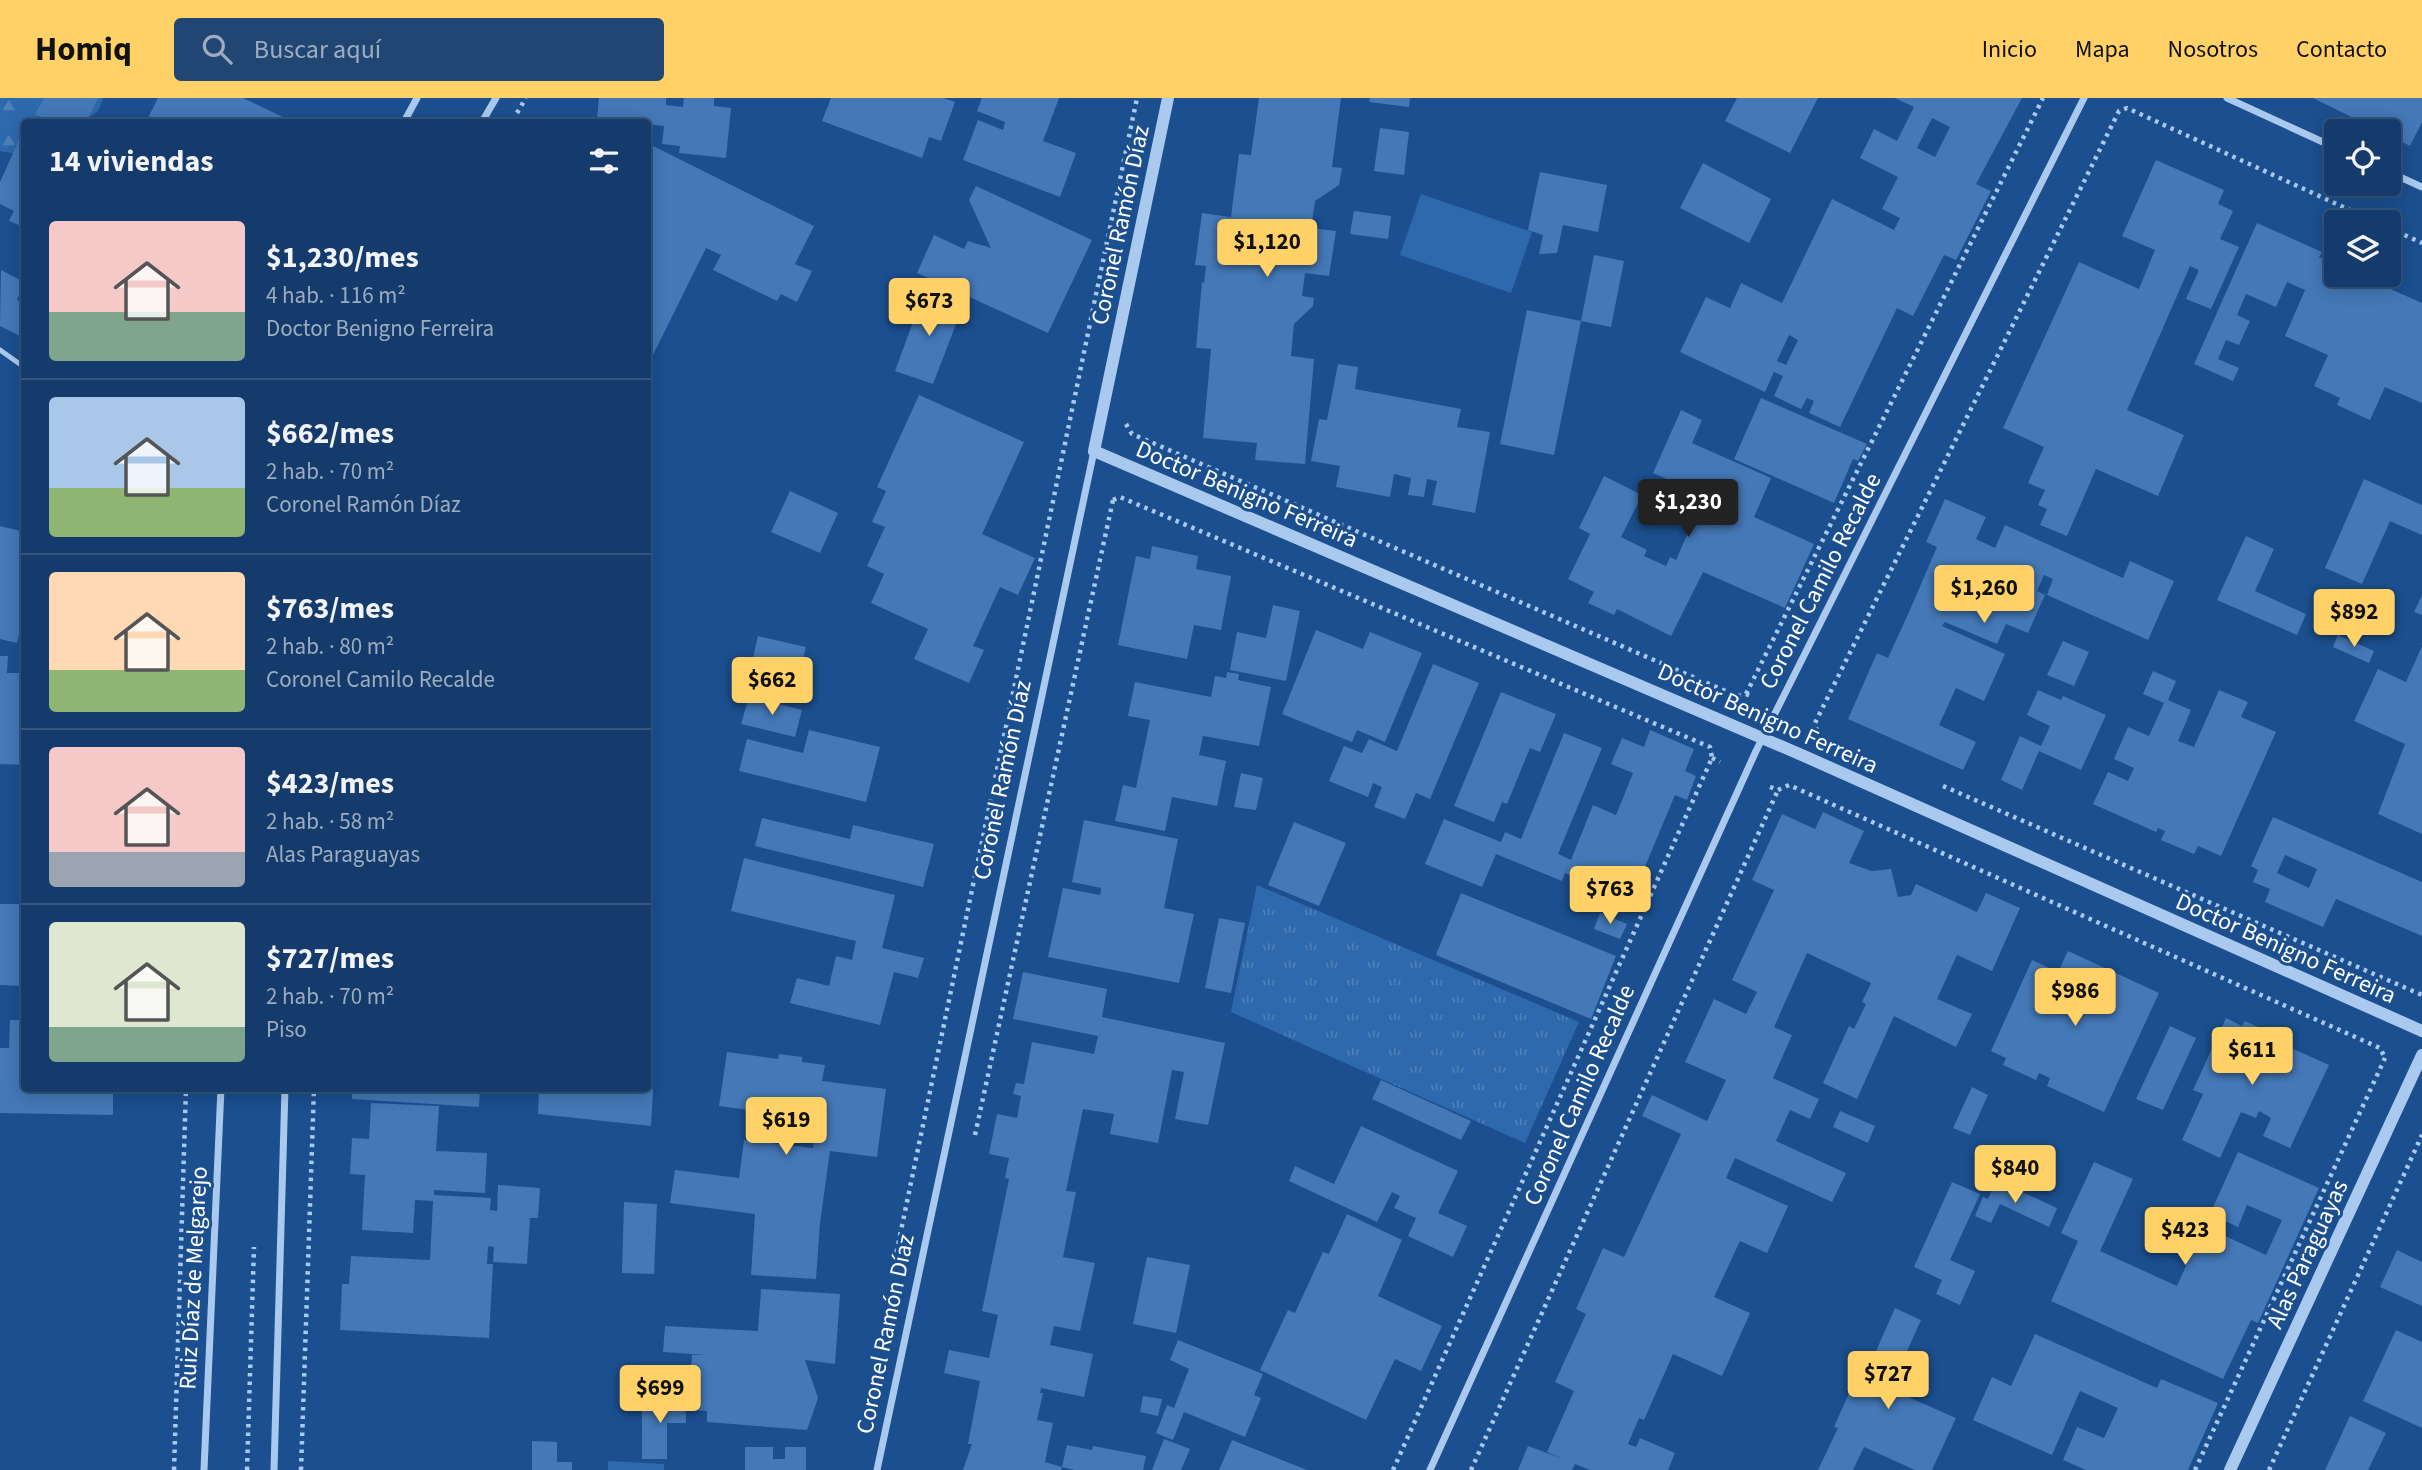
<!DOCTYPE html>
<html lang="es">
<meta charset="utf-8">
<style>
:root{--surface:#143b6b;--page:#214673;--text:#f1f3f6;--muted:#9dadc1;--line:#33557e;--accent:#ffd166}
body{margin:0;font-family:"Source Sans 3",sans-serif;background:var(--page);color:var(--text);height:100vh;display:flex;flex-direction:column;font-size:26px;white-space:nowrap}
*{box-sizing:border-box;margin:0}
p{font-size:23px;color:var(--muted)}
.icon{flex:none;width:38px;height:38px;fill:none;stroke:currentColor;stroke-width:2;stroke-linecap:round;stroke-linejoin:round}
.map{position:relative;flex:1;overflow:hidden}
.panel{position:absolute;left:21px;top:21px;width:630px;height:973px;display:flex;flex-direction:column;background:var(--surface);border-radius:7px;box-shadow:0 4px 18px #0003,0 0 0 2px var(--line)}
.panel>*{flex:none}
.fabs{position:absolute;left:2324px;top:21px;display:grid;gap:14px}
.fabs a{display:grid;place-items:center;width:77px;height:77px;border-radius:7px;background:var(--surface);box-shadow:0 4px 18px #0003,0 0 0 2px var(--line);font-size:35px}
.price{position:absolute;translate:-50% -60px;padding:0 16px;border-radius:7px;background:var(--accent);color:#111;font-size:23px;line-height:46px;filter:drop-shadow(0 2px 4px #0008)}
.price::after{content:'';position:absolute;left:50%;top:42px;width:21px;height:16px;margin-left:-10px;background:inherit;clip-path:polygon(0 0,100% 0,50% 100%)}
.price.selected{background:#222;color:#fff}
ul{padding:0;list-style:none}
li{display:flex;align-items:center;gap:21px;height:175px;padding:0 28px}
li+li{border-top:2px solid var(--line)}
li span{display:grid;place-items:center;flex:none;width:196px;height:140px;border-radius:7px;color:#555}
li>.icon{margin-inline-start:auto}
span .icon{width:84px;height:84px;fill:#fffc;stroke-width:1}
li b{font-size:30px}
h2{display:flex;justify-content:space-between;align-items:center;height:84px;padding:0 28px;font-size:30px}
header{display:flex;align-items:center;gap:42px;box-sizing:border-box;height:98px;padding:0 35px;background:var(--accent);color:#111}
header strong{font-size:33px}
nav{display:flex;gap:38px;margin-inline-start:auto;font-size:24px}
.search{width:490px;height:63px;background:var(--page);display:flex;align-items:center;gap:18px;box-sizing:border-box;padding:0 24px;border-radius:7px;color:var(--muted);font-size:26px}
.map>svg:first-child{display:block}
.grass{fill:url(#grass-tufts)}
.forest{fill:url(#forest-firs)}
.park{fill:#2e69ad}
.building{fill:#4478b7;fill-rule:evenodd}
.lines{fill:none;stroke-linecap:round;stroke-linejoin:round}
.path{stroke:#a9c9ee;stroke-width:4.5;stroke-dasharray:3.5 5;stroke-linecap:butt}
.service{stroke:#a9c9ee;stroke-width:5}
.minor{stroke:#a9c9ee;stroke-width:7}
.tertiary{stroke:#a9c9ee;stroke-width:12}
.labels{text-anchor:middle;stroke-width:6;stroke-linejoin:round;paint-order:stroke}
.street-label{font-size:24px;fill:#fff;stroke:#1b4f8f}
</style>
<header>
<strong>Homiq</strong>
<div class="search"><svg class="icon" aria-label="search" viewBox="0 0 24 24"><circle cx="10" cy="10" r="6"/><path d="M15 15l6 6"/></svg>Buscar aquí</div>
<nav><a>Inicio</a><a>Mapa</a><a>Nosotros</a><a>Contacto</a></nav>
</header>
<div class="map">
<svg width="2422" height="1372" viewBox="0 0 2422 1372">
<defs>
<pattern id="grass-tufts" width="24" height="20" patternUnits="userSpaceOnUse" patternTransform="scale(1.75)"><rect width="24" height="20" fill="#2e69ad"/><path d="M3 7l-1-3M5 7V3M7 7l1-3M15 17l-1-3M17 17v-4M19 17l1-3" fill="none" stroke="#4d80b9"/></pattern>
<pattern id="forest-firs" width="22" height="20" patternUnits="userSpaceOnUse" patternTransform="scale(1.75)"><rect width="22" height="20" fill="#2e69ad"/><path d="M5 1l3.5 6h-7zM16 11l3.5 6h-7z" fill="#4d80b9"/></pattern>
</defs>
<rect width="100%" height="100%" fill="#1b4f8f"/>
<!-- grass -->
<path class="grass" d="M1257,787l322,137 -54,121 -294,-131z"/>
<!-- forest -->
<path class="forest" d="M0,0h103l-5,13 -15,11h-59v33l-24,-4z"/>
<!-- park -->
<path class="park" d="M1421,96l111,38 -21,61 -111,-38z
M608,1363l56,3v6h-56z"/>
<!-- building -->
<path class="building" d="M44,0h54l-12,24h-34l-17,-8z
M158,0h85l50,24h-147z
M599,0h67v7l17,2 1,-9h30v8l17,2 -5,50 -47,-5 1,-7 -18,-2 2,-18 -67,-7z
M831,0h112l12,4 -14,39 -12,-4 -7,21 -100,-37z
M982,0h77l-16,43 33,12 -16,44 -97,-37 15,-40 25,10 2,-8 -28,-11z
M1259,0h82l-9,69 10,1 -3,17 -24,16 -4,27 25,3 -7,45 -24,-3 -3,23 12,2 -1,8 -19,18 -3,32 23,3 -9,105 -50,-4 2,-17 -54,-5 8,-89 -15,-1 6,-66 2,1 2,-17 -11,-1 7,-52 29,4 8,-63 12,1z
M1370,0h40l-1,9 -40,-5z
M1737,0h81l-28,55 -65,-32z
M1895,0h127l-46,86 15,7 -35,69 -12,-5 -31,61 -16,-8 -57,119 -31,-14 5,-12 -7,-3 -6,11 -27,-13 9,-20 -9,-4 -9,20 -85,-40 26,-55 24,11 11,-25 41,20 50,-104 62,31 6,-12 -18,-9 16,-32 -38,-19 14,-29 23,12 17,-34zM1932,20l18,9 -15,30 -18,-9zM1789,237l9,5 -12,25 -9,-4z
M2313,0h109v24l-12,24 -21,-11v-4h-9z
M1380,30l29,4 -5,43 -30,-4z
M24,31v98l-15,-6 5,-10 -14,-7v-22z
M651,47l163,81 -19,38 17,7 -15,31 -16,-8 -4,7 -64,-31 8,-15 -15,-7 -58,117v-213z
M2156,62l68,30 -6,14 15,7 -13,28 19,8 -28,62 -25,-10 13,-29 -9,-4 -63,144 57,25 -26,61 -62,-27 -29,67 -27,-11 7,-16 -9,-4 7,-15 -17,-7 16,-36 -41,-19 76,-166 60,27 16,-39 -33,-14z
M1703,65l68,36 -22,44 -69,-35z
M1540,74l67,13 -9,47 -35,-7 -6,28 -18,1 4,-19 -15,-5z
M976,88l116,54 -44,93 -131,-60 17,-38 30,14 4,-8 23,7 -22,-48z
M1354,113l37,5 -3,23 -38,-5z
M2257,125l65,29 -3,5 17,8v10h23l63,28v100l-37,-16 -15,33 -33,-15 3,-7 -26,-12 14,-31 -43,-19 20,-46 -18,-8 -11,25 -30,-13 -9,21 13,6 -11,24 -13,-5 -8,19 21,9 -6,13 -39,-17z
M1594,157l30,6 -13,66 -30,-6z
M1,172l23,12 -7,18 7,4v34l-24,-12z
M924,194l39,14 -30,78 -38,-13z
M1527,212l54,11 -27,134 -54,-11z
M1338,266l20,3 -3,22 106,20 -4,18 33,5 -15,81 -43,-8 5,-24 -10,-2 -3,18 -16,-2 3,-17 -17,-4 -4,23 -54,-10 4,-21 -29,-5 8,-42 8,1z
M919,297l105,47 -42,92 53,24 -17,37 -18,-8 -27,59 11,4 -15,33 -55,-24 14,-30 -57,-26 13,-29 -17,-8 18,-39 -13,-5 14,-31 -9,-4z
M1761,300l106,46 -9,17 -5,-2 -19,44 -100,-44z
M1681,312l21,10 -10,23 79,35 -17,39 60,27 -29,64 -82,-36 -32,64 -54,-27 -3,6 -26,-12 6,-11 -26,-13 22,-45 -11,-6 25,-52 38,19 -21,42 26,13 -3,6 22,10 4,-9 6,3 28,-64 -51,-23z
M2364,381l58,26v30l-32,-14 -28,63 -37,-16z
M790,393l48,22 -18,40 -49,-21z
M1945,401l41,18 -10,22 19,9 10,-23 118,53 7,-17 44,20 -26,59 -101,-45 6,-16 -9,-4 -7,16 8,4 -17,38 -22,-9 -9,20 -52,-22 -3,4 63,28 -21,47 -28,-13 -17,37 37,17 -13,28 -115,-51 29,-66 11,5 21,-46 28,-65 -11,-5z
M0,428l24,6v95h-3l-4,16 -17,-4z
M2246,438l28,13 -19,42 51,23 -9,21 -80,-35z
M1152,448l46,10 -2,13 35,7 -10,54 -27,-5 -7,34 -69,-14 18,-89 14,3z
M2422,497v20l-8,-3z
M1273,507l27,6 -14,70 -56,-11 7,-38 29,6z
M1316,532l47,19 7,-17 52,21 -37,89 -28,-12 -5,12 -70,-28z
M2338,537l36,16 -5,12 -36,-16z
M758,538l48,11 -9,35 -47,-11z
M2063,543l26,11 -15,34 -27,-11z
M2422,548v188l-44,-20 27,-70 -51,-23 24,-52 28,13z
M0,558h8l-1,17h17v92l-24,-1z
M1433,566l46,19 -49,116 -14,-6 -11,26 -31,-12 8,-20 -9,-4 -5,14 -39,-16 15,-35 18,7 7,-14 28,12z
M2153,573l23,10 -8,19 23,10 -13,31 16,6 25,-57 29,12 -7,15 35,15 -55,124 -23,-10 -4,8 -33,-14 4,-9 -7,-3 -2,4 -63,-28 15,-32 20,9 6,-13 -20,-9 14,-32 21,9 15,-33 -21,-9z
M1227,574l12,2 -1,6 33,7 -12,59 -56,-10 -4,19 27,6 -9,45 -45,-9 -7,34 -50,-10 8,-36 13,3 14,-68 -22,-4 7,-34 76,15 4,-21 11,2z
M2038,592l23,10 2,-4 43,19 -25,55 -42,-19 -17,39 -21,-10 19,-44 21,10 9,-20 -23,-11z
M1501,594l55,22 -16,38 -10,-4 -23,56 -5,-2 -8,20 -40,-16z
M749,598l53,14 -7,27 -54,-13z
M809,632l71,17 -14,55 -127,-31 8,-32 56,14z
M1650,632l44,19 -9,22 11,5 -9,24 -12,-5 -44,105 -66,-27 -3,8 -66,-27 -14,33 -57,-23 19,-45 57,23 4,-10 16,7 43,-106 38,15 -44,106 13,6 22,-55 23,10 17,-42 -22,-9 11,-26 22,9z
M1241,675l22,5 -7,32 -22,-3z
M1823,714l41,19 -15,32 23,8 19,-2 7,28 13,-2 5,-11 61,28 9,-19 34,15 -28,63 -35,-16 -20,44 35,15 -16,33 -62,-31 -37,83 -34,-16 26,-57 5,3 12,-25 -4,-2 9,-19 -64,-30 -33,74 18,8 -19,43 46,21 -9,20 -20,-9 -14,31 70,32 -14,29 -97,-44 -9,20 62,28 -21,47 -27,-12 -26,56 36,16 -28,63 -49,-22 -29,66 -5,-2 -11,26 8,3 4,-9 35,15 -7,17h-78l-15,-6 -3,6h-54l10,-24 35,13 -16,-7 27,-61 -19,-9 31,-68 -10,-5 27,-61 21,9 57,-123 -39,-18 10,-21 55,26 19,-41 -41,-18 29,-63 32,15 11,-22 -25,-12 42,-90 -22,-10 30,-66 33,15z
M2273,719l149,65v54l-86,-37 -13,28 -58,-25 5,-13 -17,-7 5,-12 -7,-4zM2285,757l32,14 -8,19 -32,-15z
M762,720l88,21 3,-14 81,19 -11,43 -168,-41z
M1084,722l94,19 -14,69 30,6 -15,69 -131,-26 15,-69 37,7 1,-7 -29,-6z
M1294,724l52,21 -27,63 -51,-21z
M744,760l151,37 -13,53 42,10 -6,20 -24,-6 -14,53 -90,-22 7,-25 32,8 7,-30 16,4 4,-19 -125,-30z
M1461,795l155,63 -25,63 -155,-64z
M0,806h24v82l-24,-1z
M1600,815l27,11 -7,15 -26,-10z
M1219,820l26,5 -14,70 -26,-5z
M2068,853l91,42 -55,119 -57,-26 3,-8 -11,-5 -3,7 -33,-15 3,-7 -15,-7 41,-91 26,12z
M1023,874l84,17 -5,28 123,26 -17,82 -33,-6 9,-47 -12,-2 -14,73 -48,-9 4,-20 -31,-5 -17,82 10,1 -13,65 32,6 -15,68 -26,-5 -4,19 43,9 -9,43 -43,-9 -1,5h3l-6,27 16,3 -8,39 17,5 -1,3h-98l9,-26h-4l12,-63 -36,-8 5,-23 40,8 9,-43 -16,-4 27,-132 -4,-1 4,-20 -20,-4 8,-40 20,4 4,-22 -8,-2 3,-11 8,1 8,-42 62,12 4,-18 -85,-17z
M2226,920l16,8 3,-5 26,12 -2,5 60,27 -39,83 -27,-12 8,-18 -12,-7 -3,7 -15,-6 -21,46 -38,-18 21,-46 -10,-4z
M10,922h14v68h89v27l-113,-2v-65h9z
M2170,928l26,12 -33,72 -27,-11z
M727,954l51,7 1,-5 23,3v5l23,3 -3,16 64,8 -9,68 -47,-6 -10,72 -4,56 -65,-4 4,-61 -85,-11 5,-33 64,8 5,-38 69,8 4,-29 -98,-13z
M1381,982l90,41 -10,19 -89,-41z
M1972,989l16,8 -18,40 -17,-7z
M352,990h128l-1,19 -127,-8z
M539,990l114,1 -2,37 -113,-12z
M371,1005l68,3 -3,45 51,2 -2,40 -51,-3v5l57,3 -1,12 7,1 1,-26 42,3 -2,30h-8l-3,46 -34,-2 1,-15 -6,-1 -1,18h6l-4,74 -149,-8 2,-46h7l2,-28 79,4 3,-59 -18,-1 -2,33 -51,-3 3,-55 -15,-1 2,-36 17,1z
M1840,1013l35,15 -7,17 -35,-16z
M1361,1028l97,45 -20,42 29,13 -14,31 -45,-21 8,-18 -22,-10 6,-12 -8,-4 -15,30 -88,-41 6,-15 39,18z
M2238,1054l81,36 -61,135 -7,-3 -28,59 -172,-78 27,-60 -17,-8 33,-71 39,17 -33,72 77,35 27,-60 62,29 16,-35 -35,-15 -9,22 -28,-13z
M1996,1082l61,28 -8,19 -49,-23 -9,19 -16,-7 8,-19 5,2z
M1952,1084l28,12 -30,66 25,11 -15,34 -24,-11 6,-14 -28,-13z
M624,1104l33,2 -3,70 -32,-1z
M1347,1116l55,26 -24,56 64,30 -21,45 -26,-12 -29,61 -106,-50 28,-60 7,3 28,-61 6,2z
M2397,1152l25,12v44l-42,-19z
M1147,1159l43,8 -14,68 -43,-9z
M761,1191l79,5 -5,70 -30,-4 13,38 -11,32 -100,-8v-11l-19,-1 4,-55h14l-43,-3 2,-26 93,5z
M1895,1210l26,12 -31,69 66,29 -24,52h-17l-51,-23 -11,23h-35l20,-42 -4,-1 28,-63 7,3z
M2396,1232l26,12v86l-59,-27z
M2035,1236l122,54 4,-9 57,24 -30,67h-102l-23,-10 14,-33 27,11 14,-30 -38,-17 -28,64 -79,-35 19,-43 19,9z
M1178,1242l85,34 -9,21 7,3 -16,39 -61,-25 -11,28 -17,-7 11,-28 7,3 15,-39 -19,-9z
M1143,1298l19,3 -4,17 -18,-4z
M642,1301h44v24h-19v36h-25z
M2350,1318l36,17 -18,37h-43z
M1164,1341l26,10 -9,21h-29z
M1232,1342l75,30h-88z
M532,1343l25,1v20h15v8h-40z
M1067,1347l25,5 1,-4 53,10 -3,14h-68l-13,-3z
M745,1349h28v12h12v-12h21v23h-61z"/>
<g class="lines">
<!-- path -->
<path class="path" d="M517,15l9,-15
M2389,130l33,15
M1126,326l6,10 605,262 9,-2 7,3
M1113,402l7,-3 590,250 2,11
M1746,596l297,-596
M1817,633l-2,-8 304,-612 8,-3 249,114
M1712,660l8,4
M1943,688l479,209
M1770,689l8,3
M1778,692l11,-5 591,263 5,10
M975,1037l138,-635
M893,1171l244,-1171
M174,1372l12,-382
M247,1372l7,-223
M301,1372l13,-382
M1393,1372l319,-712
M1471,1372l307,-680
M2195,1372l190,-412
M2269,1372l153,-335"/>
<!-- service -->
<path class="service" d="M0,252l24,17"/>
<!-- minor -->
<path class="minor" d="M2227,0l109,50
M404,24l13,-24
M482,24l14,-24
M2389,74l33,15
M204,1372l17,-382
M274,1372l11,-382
M877,1372l217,-1019
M1430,1372l326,-719 328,-653"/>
<!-- tertiary -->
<path class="tertiary" d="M1168,0l-74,353 710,305 618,275
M2230,1372l192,-415"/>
</g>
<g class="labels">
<!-- street labels -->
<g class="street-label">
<text transform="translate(1120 127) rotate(-78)" y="8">Coronel Ramón Díaz</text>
<text transform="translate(1247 396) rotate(23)" y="8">Doctor Benigno Ferreira</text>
<text transform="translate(1820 483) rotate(-63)" y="8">Coronel Camilo Recalde</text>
<text transform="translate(1768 620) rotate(24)" y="8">Doctor Benigno Ferreira</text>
<text transform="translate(1002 682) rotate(-78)" y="8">Coronel Ramón Díaz</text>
<text transform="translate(2286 850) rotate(24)" y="8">Doctor Benigno Ferreira</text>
<text transform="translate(1579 997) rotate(-66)" y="8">Coronel Camilo Recalde</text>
<text transform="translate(2307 1156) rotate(-65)" y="8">Alas Paraguayas</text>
<text transform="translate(193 1180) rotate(-87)" y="8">Ruiz Díaz de Melgarejo</text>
<text transform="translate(885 1236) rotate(-78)" y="8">Coronel Ramón Díaz</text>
</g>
</g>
</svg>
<div class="fabs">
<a><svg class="icon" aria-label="locate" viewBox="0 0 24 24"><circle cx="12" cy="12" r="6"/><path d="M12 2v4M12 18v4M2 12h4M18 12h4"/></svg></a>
<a><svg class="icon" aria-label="layers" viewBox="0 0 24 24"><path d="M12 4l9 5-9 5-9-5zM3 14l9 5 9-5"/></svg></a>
</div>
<b class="price" style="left:1267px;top:181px">$1,120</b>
<b class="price" style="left:929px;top:240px">$673</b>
<b class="price selected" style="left:1688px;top:441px">$1,230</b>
<b class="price" style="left:1984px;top:527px">$1,260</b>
<b class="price" style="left:2354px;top:551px">$892</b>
<b class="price" style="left:772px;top:619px">$662</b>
<b class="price" style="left:1610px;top:828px">$763</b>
<b class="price" style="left:2075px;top:930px">$986</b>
<b class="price" style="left:2252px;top:989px">$611</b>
<b class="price" style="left:786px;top:1059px">$619</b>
<b class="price" style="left:2015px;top:1107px">$840</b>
<b class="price" style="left:2185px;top:1169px">$423</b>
<b class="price" style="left:1888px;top:1313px">$727</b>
<b class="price" style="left:660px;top:1327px">$699</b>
<section class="panel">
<h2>14 viviendas<svg class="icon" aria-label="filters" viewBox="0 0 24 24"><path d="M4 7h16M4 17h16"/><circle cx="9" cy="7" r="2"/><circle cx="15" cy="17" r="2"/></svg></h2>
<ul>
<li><span style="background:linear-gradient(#f6c9c9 65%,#7fa58c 0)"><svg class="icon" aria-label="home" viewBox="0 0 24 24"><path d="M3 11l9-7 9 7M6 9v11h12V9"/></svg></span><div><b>$1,230/mes</b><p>4 hab. · 116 m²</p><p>Doctor Benigno Ferreira</p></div></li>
<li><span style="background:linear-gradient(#a9c7e8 65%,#8fb573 0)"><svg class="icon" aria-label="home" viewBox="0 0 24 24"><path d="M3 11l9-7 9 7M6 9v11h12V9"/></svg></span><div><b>$662/mes</b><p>2 hab. · 70 m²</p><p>Coronel Ramón Díaz</p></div></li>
<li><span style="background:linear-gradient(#ffd9b3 70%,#8fb573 0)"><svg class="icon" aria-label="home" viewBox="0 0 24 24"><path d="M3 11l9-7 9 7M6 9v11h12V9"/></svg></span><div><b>$763/mes</b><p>2 hab. · 80 m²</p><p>Coronel Camilo Recalde</p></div></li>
<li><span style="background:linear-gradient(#f6c9c9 75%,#9aa5b1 0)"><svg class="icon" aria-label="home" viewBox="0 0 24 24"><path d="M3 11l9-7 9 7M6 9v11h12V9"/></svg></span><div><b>$423/mes</b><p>2 hab. · 58 m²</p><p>Alas Paraguayas</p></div></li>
<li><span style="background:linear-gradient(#dfe7d0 75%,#7fa58c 0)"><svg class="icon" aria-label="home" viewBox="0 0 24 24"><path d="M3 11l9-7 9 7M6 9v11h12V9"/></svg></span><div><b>$727/mes</b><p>2 hab. · 70 m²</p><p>Piso</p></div></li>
</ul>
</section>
</div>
